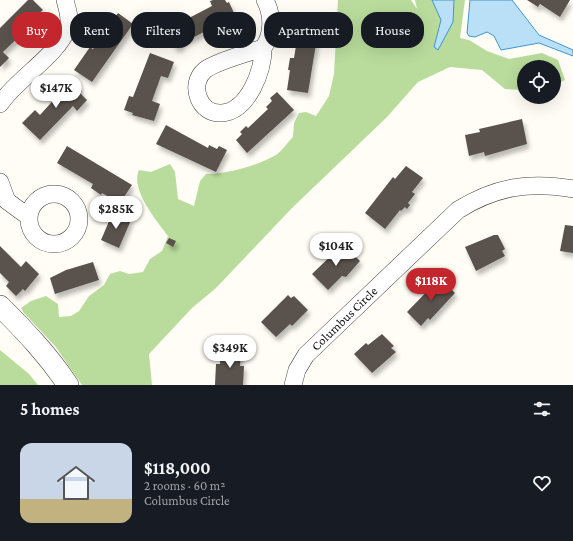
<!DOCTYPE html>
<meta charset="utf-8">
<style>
:root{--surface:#171b24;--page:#242831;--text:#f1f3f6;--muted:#9ea1a6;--line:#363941;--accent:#c4262e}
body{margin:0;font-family:"Crimson Pro",serif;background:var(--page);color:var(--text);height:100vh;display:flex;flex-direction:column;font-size:15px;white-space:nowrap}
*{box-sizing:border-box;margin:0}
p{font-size:13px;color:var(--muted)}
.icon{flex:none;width:22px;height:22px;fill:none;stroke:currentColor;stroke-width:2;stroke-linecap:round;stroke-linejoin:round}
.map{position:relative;height:385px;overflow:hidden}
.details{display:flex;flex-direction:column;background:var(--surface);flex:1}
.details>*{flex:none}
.guide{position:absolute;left:12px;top:12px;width:549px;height:36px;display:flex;gap:8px}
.controls{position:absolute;left:517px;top:60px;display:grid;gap:8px}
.controls a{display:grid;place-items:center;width:44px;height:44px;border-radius:50%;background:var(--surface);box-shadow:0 4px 16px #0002;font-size:20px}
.price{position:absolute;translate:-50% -34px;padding:0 9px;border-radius:14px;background:#fff;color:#222;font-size:13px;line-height:26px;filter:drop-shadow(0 1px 2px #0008)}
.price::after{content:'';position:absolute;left:50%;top:24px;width:12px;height:9px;margin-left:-6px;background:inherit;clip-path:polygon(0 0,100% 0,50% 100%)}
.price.active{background:var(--accent);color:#fff}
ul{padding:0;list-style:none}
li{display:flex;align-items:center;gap:12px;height:100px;padding:0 20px}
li+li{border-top:1px solid var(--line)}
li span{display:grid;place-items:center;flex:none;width:112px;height:80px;border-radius:12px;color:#555}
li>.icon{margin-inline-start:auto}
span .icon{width:48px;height:48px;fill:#fffc;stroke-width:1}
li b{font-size:17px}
h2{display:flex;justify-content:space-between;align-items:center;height:48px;padding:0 20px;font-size:17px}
.pill{padding:0 14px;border-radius:16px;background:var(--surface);box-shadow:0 4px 16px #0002;font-size:14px;line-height:36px}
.pill.active{background:var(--accent);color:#fff}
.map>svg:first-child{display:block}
.forest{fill:#b9dc9c}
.water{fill:#b9e0f7;stroke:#3f96cf}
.building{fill:#5a524d;filter:url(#shadow)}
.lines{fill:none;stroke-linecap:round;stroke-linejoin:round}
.minor-casing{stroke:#444;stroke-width:18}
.tertiary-casing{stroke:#444;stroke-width:22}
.minor{stroke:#fff;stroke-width:17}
.tertiary{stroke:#fff;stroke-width:21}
.labels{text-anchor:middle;stroke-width:4;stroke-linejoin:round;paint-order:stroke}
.street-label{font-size:13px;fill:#111;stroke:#fff}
</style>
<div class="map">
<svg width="573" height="385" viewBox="0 0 573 385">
<defs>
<filter id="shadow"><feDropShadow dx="2.5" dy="4.5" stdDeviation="2" flood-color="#0004"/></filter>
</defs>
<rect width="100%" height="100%" fill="#fffdf5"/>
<!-- forest -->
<path class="forest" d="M338,0h73l6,9 -2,-9h50l-5,38 9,2 18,11 22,8 33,-6 16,7 7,20 -11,5v-18h-30v23l-19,-1 -23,-19 -32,-3 -32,15 -31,35 -95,91 -76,80 -24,20 -43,46 3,31h-70l-27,-39 -31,-33 -3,-5 10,-7 15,-5 12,8 1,13 12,-1 8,-5 10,-15 15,-11 6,-11 10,-3 9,3 14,-2 7,-13 12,-8 6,-15c-12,-16 -38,-47 -29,-66l12,2 19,-8 5,8 3,27 16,7 6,-25 6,-7c23,0 50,-8 70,-19 6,-4 12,-13 17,-18l1,-14 5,-10 7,-1 10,4 13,-20 5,-22z
M0,350l29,24 9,11h-38z"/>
<!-- water -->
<path class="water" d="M432,0h22l-1,22 -15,28 -4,-3 7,-27z
M470,0h42l27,35 34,15v6l-34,-13 -38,7 -7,-14 -7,-4 -12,5 -6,-1 -2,-3z"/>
<!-- building -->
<path class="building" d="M28,0h5l10,10 -6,5 2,2 -36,35 6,6 -9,9v-39z
M213,0h12l2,3 2,-1 9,20 -16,8 -3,-6 -38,20 1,2 -5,2 -2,-1 -9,-17 46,-24 -2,-5z
M527,0h43l-10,17 -20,-13 -2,3z
M118,13l15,11 -41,58 -18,-12 16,-23 3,2z
M301,16l19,3 -12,74 -21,-3 3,-20h-2l2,-12h4z
M150,53l24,9 -6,16 -7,-2 -9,25 8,3 -6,17 -22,-6 1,-2 -9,-3 5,-14 4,1z
M65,77l17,14 -2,2 7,7 -10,11 -4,-5 -33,34 -18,-17 13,-13 5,5 18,-20 -6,-5z
M277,92l17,18 -47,43 -11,-13 6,-6 -2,-2 6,-6 2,2 20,-19 -2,-2 6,-6 -2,-3z
M522,119l5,25 -42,12 -1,-4 -15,4 -4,-21 15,-3 -1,-3z
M166,125l42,23 1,-3 8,4 2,-3 8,4 -11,22 -60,-28z
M67,146l65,39 -12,18 -18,-10 -1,2 -10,-7 2,-4 -36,-21z
M406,166l17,12 -11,14 3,2 -7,9 2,2 -3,4 -2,-2 -4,4 -1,-1 -15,19 -20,-16 28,-36 2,2z
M113,212l18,8 -12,28 -18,-8z
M565,225l8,1v27l-13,-2z
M494,235h4l7,14 -3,2 3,5 -29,15 -11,-24z
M169,238l7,3 -3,6 -7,-4z
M0,246l21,21 5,-6 13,13 -14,17 -2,-2 -7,7 -10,-10 3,-4 -9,-9z
M340,247l3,3 3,-3 14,14 -14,16 -4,-1 -14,14 -16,-16z
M93,262l6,18 -44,14 -5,-16 16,-8z
M440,278l15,15 -25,27 -2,-2 -7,8 -14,-14z
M288,295l3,3 3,-2 14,14 -16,16 -2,-2 -14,13 -15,-15z
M382,334l12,12 -3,2 5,4 -24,21 -18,-19 12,-11 2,2z
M221,350l20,1 -1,15h4l-1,19h-28l1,-21h4z"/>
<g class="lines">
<defs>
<path id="minor" d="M263,48c1,22 -15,63 -41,65 -23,2 -34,-29 -17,-43 12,-9 43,-17 58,-22z
M263,48c10,-13 10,-33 2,-48
M0,104c16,-25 58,-48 68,-77 3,-8 -1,-19 -3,-27
M0,182l7,19 22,16
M29 219a25 25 0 1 1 50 0a25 25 0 1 1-50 0Z
M293,385l4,-15 9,-15 152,-145c37,-23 71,-29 115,-21"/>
<path id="tertiary" d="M0,306c25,25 48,49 68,79"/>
</defs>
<!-- minor casing -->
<use href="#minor" class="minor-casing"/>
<!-- tertiary casing -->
<use href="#tertiary" class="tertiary-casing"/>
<!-- minor -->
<use href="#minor" class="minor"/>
<!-- tertiary -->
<use href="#tertiary" class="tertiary"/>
</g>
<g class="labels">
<!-- street labels -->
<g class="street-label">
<text transform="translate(344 318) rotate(-44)" y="5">Columbus Circle</text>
</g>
</g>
</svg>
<div class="controls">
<a><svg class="icon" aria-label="locate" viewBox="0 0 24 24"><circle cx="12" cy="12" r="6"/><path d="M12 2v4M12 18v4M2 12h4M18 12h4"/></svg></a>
</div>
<b class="price" style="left:56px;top:109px">$147K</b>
<b class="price" style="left:116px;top:230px">$285K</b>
<b class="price" style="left:336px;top:267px">$104K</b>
<b class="price active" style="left:431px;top:302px">$118K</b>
<b class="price" style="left:230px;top:369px">$349K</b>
<div class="guide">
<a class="pill active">Buy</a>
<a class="pill">Rent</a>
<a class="pill">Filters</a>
<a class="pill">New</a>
<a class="pill">Apartment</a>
<a class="pill">House</a>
</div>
</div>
<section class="details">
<h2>5 homes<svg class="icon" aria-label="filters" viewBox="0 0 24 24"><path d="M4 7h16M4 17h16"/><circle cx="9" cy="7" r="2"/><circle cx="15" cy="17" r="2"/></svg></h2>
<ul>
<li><span style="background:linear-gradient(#c9d6e8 70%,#c2b280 0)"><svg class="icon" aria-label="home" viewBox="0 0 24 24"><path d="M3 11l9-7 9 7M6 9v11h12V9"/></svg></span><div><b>$118,000</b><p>2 rooms · 60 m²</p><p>Columbus Circle</p></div><svg class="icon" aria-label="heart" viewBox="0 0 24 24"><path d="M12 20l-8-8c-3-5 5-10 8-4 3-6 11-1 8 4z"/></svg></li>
</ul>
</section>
